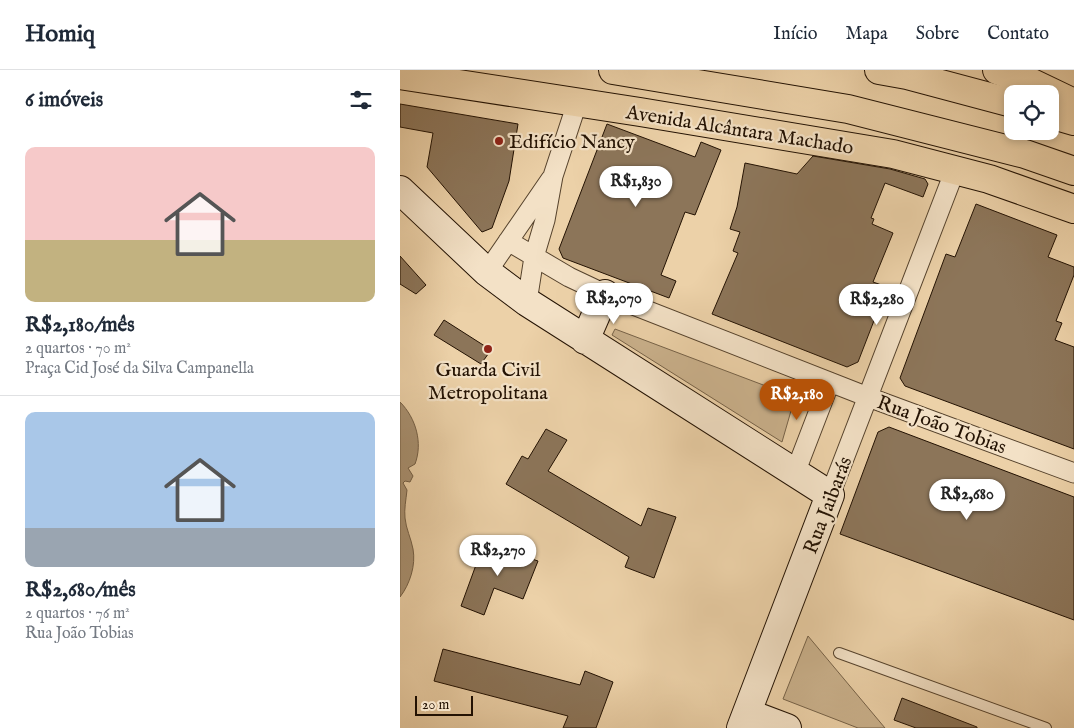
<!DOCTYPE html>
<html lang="pt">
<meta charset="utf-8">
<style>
:root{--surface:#fff;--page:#f2f2f3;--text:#1f2937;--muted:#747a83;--line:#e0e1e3;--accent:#b45309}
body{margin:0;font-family:"IM FELL English",serif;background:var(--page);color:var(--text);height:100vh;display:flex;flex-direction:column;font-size:19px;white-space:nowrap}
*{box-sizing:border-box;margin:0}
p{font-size:16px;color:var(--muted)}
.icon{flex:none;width:28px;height:28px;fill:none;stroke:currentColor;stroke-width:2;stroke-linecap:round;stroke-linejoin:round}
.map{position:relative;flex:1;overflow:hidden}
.sheet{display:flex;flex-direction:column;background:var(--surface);width:400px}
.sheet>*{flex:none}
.buttons{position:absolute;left:604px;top:15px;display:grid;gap:10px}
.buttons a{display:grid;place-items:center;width:55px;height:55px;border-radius:10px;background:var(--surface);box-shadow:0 2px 8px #0003;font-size:25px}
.scale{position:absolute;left:15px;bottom:12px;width:58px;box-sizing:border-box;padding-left:5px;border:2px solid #231203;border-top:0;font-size:14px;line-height:18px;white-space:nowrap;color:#231203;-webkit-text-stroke:4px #f3e1c6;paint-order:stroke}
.price{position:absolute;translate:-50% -42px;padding:0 11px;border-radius:18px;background:#fff;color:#222;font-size:16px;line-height:32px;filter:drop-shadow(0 1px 2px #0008)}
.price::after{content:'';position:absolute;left:50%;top:30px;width:15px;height:11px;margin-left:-8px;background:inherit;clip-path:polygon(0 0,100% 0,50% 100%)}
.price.on{background:var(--accent);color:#fff}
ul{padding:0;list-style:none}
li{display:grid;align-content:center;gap:10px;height:265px;padding:0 25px}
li+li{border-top:1px solid var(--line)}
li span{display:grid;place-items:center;height:155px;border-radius:10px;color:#555}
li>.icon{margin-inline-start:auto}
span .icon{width:90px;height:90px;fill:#fffc;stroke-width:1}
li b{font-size:21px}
h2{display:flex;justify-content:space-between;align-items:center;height:60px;padding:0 25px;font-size:21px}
header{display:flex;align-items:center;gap:30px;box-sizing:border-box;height:70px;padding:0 25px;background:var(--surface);border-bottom:1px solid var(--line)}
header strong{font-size:24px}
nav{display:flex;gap:28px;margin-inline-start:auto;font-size:18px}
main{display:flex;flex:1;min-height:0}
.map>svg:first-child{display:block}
.green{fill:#cab18c;stroke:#766248}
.water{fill:#a89070;stroke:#735e44}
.building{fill:#8c7559;stroke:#231203}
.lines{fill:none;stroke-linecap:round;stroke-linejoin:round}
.lane-casing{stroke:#55422c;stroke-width:12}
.street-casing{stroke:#55422c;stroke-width:21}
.secondary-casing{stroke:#231203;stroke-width:30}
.primary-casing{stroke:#231203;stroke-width:30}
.highway-casing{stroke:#231203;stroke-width:30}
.lane{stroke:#f3e1c6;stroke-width:10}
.street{stroke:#f3e1c6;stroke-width:19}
.secondary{stroke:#f3e1c6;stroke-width:28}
.primary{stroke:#ecd1a8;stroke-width:28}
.highway{stroke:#ecd1a8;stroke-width:28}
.poi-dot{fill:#8f2418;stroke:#f3e1c6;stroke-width:2}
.labels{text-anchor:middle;stroke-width:4.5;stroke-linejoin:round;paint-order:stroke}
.street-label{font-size:20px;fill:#231203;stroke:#f3e1c6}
.poi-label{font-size:20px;fill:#231203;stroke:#f3e1c6;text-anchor:start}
</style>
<header>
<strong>Homiq</strong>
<nav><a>Início</a><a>Mapa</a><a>Sobre</a><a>Contato</a></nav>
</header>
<main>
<section class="sheet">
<h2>6 imóveis<svg class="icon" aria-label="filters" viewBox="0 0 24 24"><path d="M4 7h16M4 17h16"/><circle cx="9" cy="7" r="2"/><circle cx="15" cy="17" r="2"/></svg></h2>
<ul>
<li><span style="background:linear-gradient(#f6c9c9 60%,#c2b280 0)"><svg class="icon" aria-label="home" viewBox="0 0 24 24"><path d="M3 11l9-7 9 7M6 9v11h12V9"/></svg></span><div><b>R$2,180/mês</b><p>2 quartos · 70 m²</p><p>Praça Cid José da Silva Campanella</p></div></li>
<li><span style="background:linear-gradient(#a9c7e8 75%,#9aa5b1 0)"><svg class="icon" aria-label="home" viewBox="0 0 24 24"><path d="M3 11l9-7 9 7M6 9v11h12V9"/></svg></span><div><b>R$2,680/mês</b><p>2 quartos · 76 m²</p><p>Rua João Tobias</p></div></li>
</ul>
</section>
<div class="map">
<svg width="674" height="658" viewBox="0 0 674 658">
<rect width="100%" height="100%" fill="#ecd1a8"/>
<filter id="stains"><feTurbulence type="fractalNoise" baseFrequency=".004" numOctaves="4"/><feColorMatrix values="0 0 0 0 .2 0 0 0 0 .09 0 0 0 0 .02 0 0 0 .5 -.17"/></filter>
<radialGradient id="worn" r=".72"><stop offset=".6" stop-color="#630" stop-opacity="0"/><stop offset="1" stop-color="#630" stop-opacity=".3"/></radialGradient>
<!-- green -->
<path class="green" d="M215,259l180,68 -13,45 -170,-107z
M408,566l77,92h-27l-75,-29z"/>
<!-- water -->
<path class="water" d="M0,332c16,16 23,41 15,62l-7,4 5,8 -3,6 -5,-1 -2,2 4,7c-1,10 -3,19 -2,28 1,11 6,20 8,31 3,16 -3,35 -13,48z"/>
<!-- building -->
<path class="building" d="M0,34l118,20 -9,57 -17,47 -10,4 -55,-65 6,-34 -33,-6z
M207,54l88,33 6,-15 20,8 -26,65 -10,-3 -24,63 15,6 -7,17 -106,-40 -4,-9z
M413,86l77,13 35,10 3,5 -5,13 -38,-14 -14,35 3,1 -2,5 21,9 -20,49 14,5 -29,75 -11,5 -135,-53 26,-61 -5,-2 7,-19 -10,-3 7,-22 8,-44 52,11z
M576,134l81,31 -9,22 26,10v8l-18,46 6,2 -7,17 19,7v102l-169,-63 -5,-8 46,-124 9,3z
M0,186l26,29 -10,9 -16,-10z
M44,250l47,30 -10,14 -47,-29z
M489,357l185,70v123l-234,-86 38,-102z
M146,359l21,11 -19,31 93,55 7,-18 28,9 -22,61 -29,-11 4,-10 -123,-73 16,-28 6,3z
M84,473l54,18 -15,38 -29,-11 -10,27 -23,-9z
M43,579l137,36 5,-14 28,11 -17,46h-33l5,-12 -134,-35z
M502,628l75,29v1h-61l-22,-8z"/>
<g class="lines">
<defs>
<path id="lane" d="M439,583l207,75"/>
<path id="street" d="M108,171l61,36 36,17 263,103 206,76
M87,202l64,-93
M127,232l7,-45 11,-37 8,-44 24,-73
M395,403l35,-91
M430,425l125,-325"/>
<path id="secondary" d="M0,120l87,82 40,30 303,193 -89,233
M185,270l20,-46
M347,643l40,15"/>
<path id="primary" d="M597,0l33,12 44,21
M0,5l240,37 253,42 96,25 85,30"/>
<path id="highway" d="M213,0l235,39 177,45 49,17
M479,0l28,5 105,28
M650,44l24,7"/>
</defs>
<!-- lane casing -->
<use href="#lane" class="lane-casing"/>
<!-- street casing -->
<use href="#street" class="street-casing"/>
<!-- secondary casing -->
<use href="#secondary" class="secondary-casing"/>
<!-- primary casing -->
<use href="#primary" class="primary-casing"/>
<!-- highway casing -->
<use href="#highway" class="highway-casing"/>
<!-- lane -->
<use href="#lane" class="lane"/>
<!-- street -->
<use href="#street" class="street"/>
<!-- secondary -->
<use href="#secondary" class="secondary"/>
<!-- primary -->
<use href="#primary" class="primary"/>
<!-- highway -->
<use href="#highway" class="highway"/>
</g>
<!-- markers -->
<g class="poi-dot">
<circle cx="99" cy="71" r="5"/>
<circle cx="88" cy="279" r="5"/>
</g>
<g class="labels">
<!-- street labels -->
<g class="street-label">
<text transform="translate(340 59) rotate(9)" y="7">Avenida Alcântara Machado</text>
<text transform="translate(542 354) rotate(20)" y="7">Rua João Tobias</text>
<text transform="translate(427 435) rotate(-69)" y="7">Rua Jaibarás</text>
</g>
<!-- poi labels -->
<g class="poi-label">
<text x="109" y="78">Edifício Nancy</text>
<text x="88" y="306" text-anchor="middle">Guarda Civil<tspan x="88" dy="23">Metropolitana</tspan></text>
</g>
</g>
<rect width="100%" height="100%" filter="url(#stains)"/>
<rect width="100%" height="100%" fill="url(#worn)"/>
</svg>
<div class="buttons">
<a><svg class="icon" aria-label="locate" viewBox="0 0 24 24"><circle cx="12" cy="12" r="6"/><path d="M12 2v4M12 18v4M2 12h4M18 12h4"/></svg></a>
</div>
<div class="scale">20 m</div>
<b class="price" style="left:236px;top:138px">R$1,830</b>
<b class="price" style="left:214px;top:255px">R$2,070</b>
<b class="price" style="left:477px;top:256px">R$2,280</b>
<b class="price on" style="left:397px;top:351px">R$2,180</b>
<b class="price" style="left:567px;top:451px">R$2,680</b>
<b class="price" style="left:98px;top:507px">R$2,270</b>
</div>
</main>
